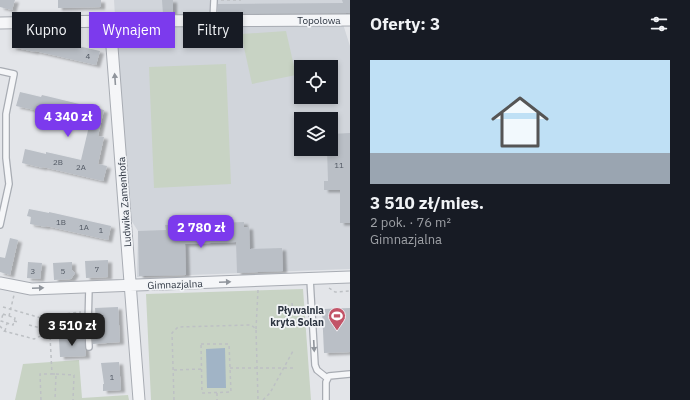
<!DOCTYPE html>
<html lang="pl">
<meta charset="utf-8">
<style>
:root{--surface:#171b24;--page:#20242c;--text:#f1f3f6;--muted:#9ea1a6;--line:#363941;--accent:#7c3aed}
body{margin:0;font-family:"IBM Plex Sans",sans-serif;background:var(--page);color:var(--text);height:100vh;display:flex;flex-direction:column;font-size:15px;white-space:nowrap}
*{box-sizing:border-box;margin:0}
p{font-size:13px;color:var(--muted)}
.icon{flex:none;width:22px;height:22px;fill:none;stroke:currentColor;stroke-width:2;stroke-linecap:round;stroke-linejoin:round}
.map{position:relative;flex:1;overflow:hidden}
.panel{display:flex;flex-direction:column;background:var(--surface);width:340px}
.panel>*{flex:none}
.banner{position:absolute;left:12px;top:12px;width:278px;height:36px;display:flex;gap:8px}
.fabs{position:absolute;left:294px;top:60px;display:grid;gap:8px}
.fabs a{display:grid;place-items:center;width:44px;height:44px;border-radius:0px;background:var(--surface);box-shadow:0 2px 6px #0003;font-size:20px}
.price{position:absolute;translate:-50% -34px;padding:0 9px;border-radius:8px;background:var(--accent);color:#fff;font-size:13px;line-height:26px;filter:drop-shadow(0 1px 2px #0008)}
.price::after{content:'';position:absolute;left:50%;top:24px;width:12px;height:9px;margin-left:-6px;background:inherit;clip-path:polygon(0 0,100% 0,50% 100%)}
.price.current{background:#222;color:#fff}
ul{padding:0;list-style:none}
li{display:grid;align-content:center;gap:8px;height:212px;padding:0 20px}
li+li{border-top:1px solid var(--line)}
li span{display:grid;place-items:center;height:124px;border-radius:0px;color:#555}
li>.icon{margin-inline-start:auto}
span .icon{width:72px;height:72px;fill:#fffc;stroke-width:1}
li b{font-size:17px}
h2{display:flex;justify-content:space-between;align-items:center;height:48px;padding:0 20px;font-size:17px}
.tag{padding:0 14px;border-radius:0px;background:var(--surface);box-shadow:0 2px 6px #0003;font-size:14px;line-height:36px}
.tag.current{background:var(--accent);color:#fff}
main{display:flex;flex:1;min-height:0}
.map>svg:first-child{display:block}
.built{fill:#d1d5db;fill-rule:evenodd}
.green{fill:#c8d3c4}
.water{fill:#a1b4c6}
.building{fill:#babfc6;filter:url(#shadow)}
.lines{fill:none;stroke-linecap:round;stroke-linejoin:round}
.lane-casing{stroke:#a8acb3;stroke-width:8}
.street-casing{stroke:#a8acb3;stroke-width:13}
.path{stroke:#bdc0c4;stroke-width:1.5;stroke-dasharray:3 3;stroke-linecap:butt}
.lane{stroke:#f5f6f8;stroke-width:5.5}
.street{stroke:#f5f6f8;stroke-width:11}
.oneway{fill:#90959c}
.labels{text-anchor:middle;stroke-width:3.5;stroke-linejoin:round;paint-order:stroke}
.number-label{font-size:8px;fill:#505762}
.street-label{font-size:10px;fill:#2c3440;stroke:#f2f4f7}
.poi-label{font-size:10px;font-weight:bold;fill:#2c3440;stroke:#f2f4f7;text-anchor:end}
</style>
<main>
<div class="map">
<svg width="350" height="400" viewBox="0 0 350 400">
<defs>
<filter id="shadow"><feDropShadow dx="4" dy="2.5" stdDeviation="1" flood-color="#0004"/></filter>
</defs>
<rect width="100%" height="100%" fill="#e3e5e9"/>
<!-- built -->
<path class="built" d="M114,0h236v13l-11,4 -224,-1z
M343,24l7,22v223l-213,8 1,-46 -9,-14 -11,-156v-21l7,-13zM301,67h30v30h-30zM301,119h30v30h-30z"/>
<!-- green -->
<path class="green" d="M286,31l10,44 -44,9 -11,-50z
M226,64l5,120 -77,4 -5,-121z
M303,289l8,111h-160l-5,-106z
M79,360l3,38 46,-3 1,5h-114l8,-36z"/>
<!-- water -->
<path class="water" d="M225,348l1,40h-19l-1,-39z"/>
<!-- building -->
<path class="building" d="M0,0h15l-3,10 -12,-3z
M58,0h43v7l-43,1z
M162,0h11v14h-10z
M342,0h8v13l-132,1v-10l125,-1z
M16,33l22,5v-1l62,14 -4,14 -61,-14v1l-23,-5z
M20,92l21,5 1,-2 62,15 -6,26 6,1 -6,27 9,2 -4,15 -60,-14v1l-21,-5 3,-14 21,5v-2l35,8 9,-38 -51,-12v1l-23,-5z
M350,133v90h-10v-33h-16v-9h4l-1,-32h4v-15z
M29,209l20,4v-1l62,14 -3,14 -62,-14v1l-16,-3 1,-7 -4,-1z
M244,222v5h5l1,22 32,-1 1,23 -46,2 -1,-31 -51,2 1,31 -47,1 -1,-45 28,-1 -1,-5z
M10,238l8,2 -8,35 -10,-3v-15l5,1z
M108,260v17l-22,1 -1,-17z
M28,262l14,1 -2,16 -13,-1z
M72,262v8l3,3 -4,6 -17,1 -1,-17z
M118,307l2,35 -27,2v-7h4l-2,-29z
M350,308v44l-26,1 -2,-44z
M67,337h17l2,19 -26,1 -1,-18z
M119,362l2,28 -18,1v-7h1l-3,-21z"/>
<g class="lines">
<defs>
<path id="lane" d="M213,21l1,-21
M0,71l14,3 -8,40v44l3,26 -9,41
M310,279l5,86 2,5 10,8
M89,347l-1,-20 1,-40
M326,400v-18l3,-6 21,-2"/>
<path id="street" d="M110,21l29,379
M0,23l110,-2 240,-1
M0,283l31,6 319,-12"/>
</defs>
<!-- lane casing -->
<use href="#lane" class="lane-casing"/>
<!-- street casing -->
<use href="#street" class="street-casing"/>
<!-- path -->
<path class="path" d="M221,0h20
M329,288l6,4 15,-1
M292,303l1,10
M3,307l38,11 4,2 2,5
M3,314l12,4 -2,7 -12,-4z
M9,316l5,-21
M14,321l4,1
M44 330a6 6 0 1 1 12 0a6 6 0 1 1-12 0Z
M29,325l15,4
M54,325c9,-13 11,-11 27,-13
M0,326l4,5 30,8 11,-5
M71,329v8
M256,329l2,-39
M56,330l24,-2
M5,331l2,-8
M201,344h28l2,48 -29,1z
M230,368h64
M174,370l28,-1
M52,374h4l-1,26
M56,374l18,1 -1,25
M217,393v7
M41,400l-1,-26h12l-2,-38
M174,400l-2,-67 6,-6 73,-2 5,4 2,71
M263,400l7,-7 23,-42"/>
<!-- lane -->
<use href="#lane" class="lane"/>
<!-- street -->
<use href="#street" class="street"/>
</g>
<!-- one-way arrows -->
<defs><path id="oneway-solid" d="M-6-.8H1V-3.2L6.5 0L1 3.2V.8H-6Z"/></defs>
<g class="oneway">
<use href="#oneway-solid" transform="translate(115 79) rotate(-94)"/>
<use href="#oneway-solid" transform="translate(225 282) rotate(-2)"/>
<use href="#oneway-solid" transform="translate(38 288) rotate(-2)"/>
<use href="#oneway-solid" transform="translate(314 346) rotate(87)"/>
</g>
<!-- icons -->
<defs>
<symbol id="stadium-pin" viewBox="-11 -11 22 30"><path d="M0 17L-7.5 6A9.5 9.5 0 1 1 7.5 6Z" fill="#c25468" stroke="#f2f4f7"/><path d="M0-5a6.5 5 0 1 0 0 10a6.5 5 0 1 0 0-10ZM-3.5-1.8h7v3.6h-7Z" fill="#fff"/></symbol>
</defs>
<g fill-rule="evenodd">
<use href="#stadium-pin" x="327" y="306" width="20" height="27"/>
</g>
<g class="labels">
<!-- number labels -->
<g class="number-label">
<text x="88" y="59">4</text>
<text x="58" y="165">2B</text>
<text x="339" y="168">11</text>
<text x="81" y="170">2A</text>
<text x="61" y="225">1B</text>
<text x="84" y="230">1A</text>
<text x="101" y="233">1</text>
<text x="97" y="272">7</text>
<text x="33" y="274">3</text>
<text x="63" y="274">5</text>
<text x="112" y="380">1</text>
</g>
<!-- street labels -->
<g class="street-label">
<text x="319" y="24">Topolowa</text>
<text transform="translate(124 202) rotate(-94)" y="4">Ludwika Zamenhofa</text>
<text transform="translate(175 284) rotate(-2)" y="4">Gimnazjalna</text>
</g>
<!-- poi labels -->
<g class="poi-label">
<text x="324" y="314">Pływalnia<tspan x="324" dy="12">kryta Solan</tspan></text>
</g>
</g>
</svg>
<div class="fabs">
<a><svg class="icon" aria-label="locate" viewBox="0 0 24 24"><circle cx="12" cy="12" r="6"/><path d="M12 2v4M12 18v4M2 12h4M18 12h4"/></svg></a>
<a><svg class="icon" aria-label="layers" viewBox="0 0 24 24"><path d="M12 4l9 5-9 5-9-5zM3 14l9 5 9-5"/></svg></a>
</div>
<b class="price" style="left:68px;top:138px">4 340 zł</b>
<b class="price" style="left:201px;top:249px">2 780 zł</b>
<b class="price current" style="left:72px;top:347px">3 510 zł</b>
<div class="banner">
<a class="tag">Kupno</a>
<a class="tag current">Wynajem</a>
<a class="tag">Filtry</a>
</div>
</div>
<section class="panel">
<h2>Oferty: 3<svg class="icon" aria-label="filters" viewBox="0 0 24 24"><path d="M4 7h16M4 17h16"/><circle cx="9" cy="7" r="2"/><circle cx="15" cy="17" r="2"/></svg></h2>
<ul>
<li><span style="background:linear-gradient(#bfe0f5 75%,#9aa5b1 0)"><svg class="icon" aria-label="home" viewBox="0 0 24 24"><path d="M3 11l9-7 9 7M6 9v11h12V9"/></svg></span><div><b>3 510 zł/mies.</b><p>2 pok. · 76 m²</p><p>Gimnazjalna</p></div></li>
</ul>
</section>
</main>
